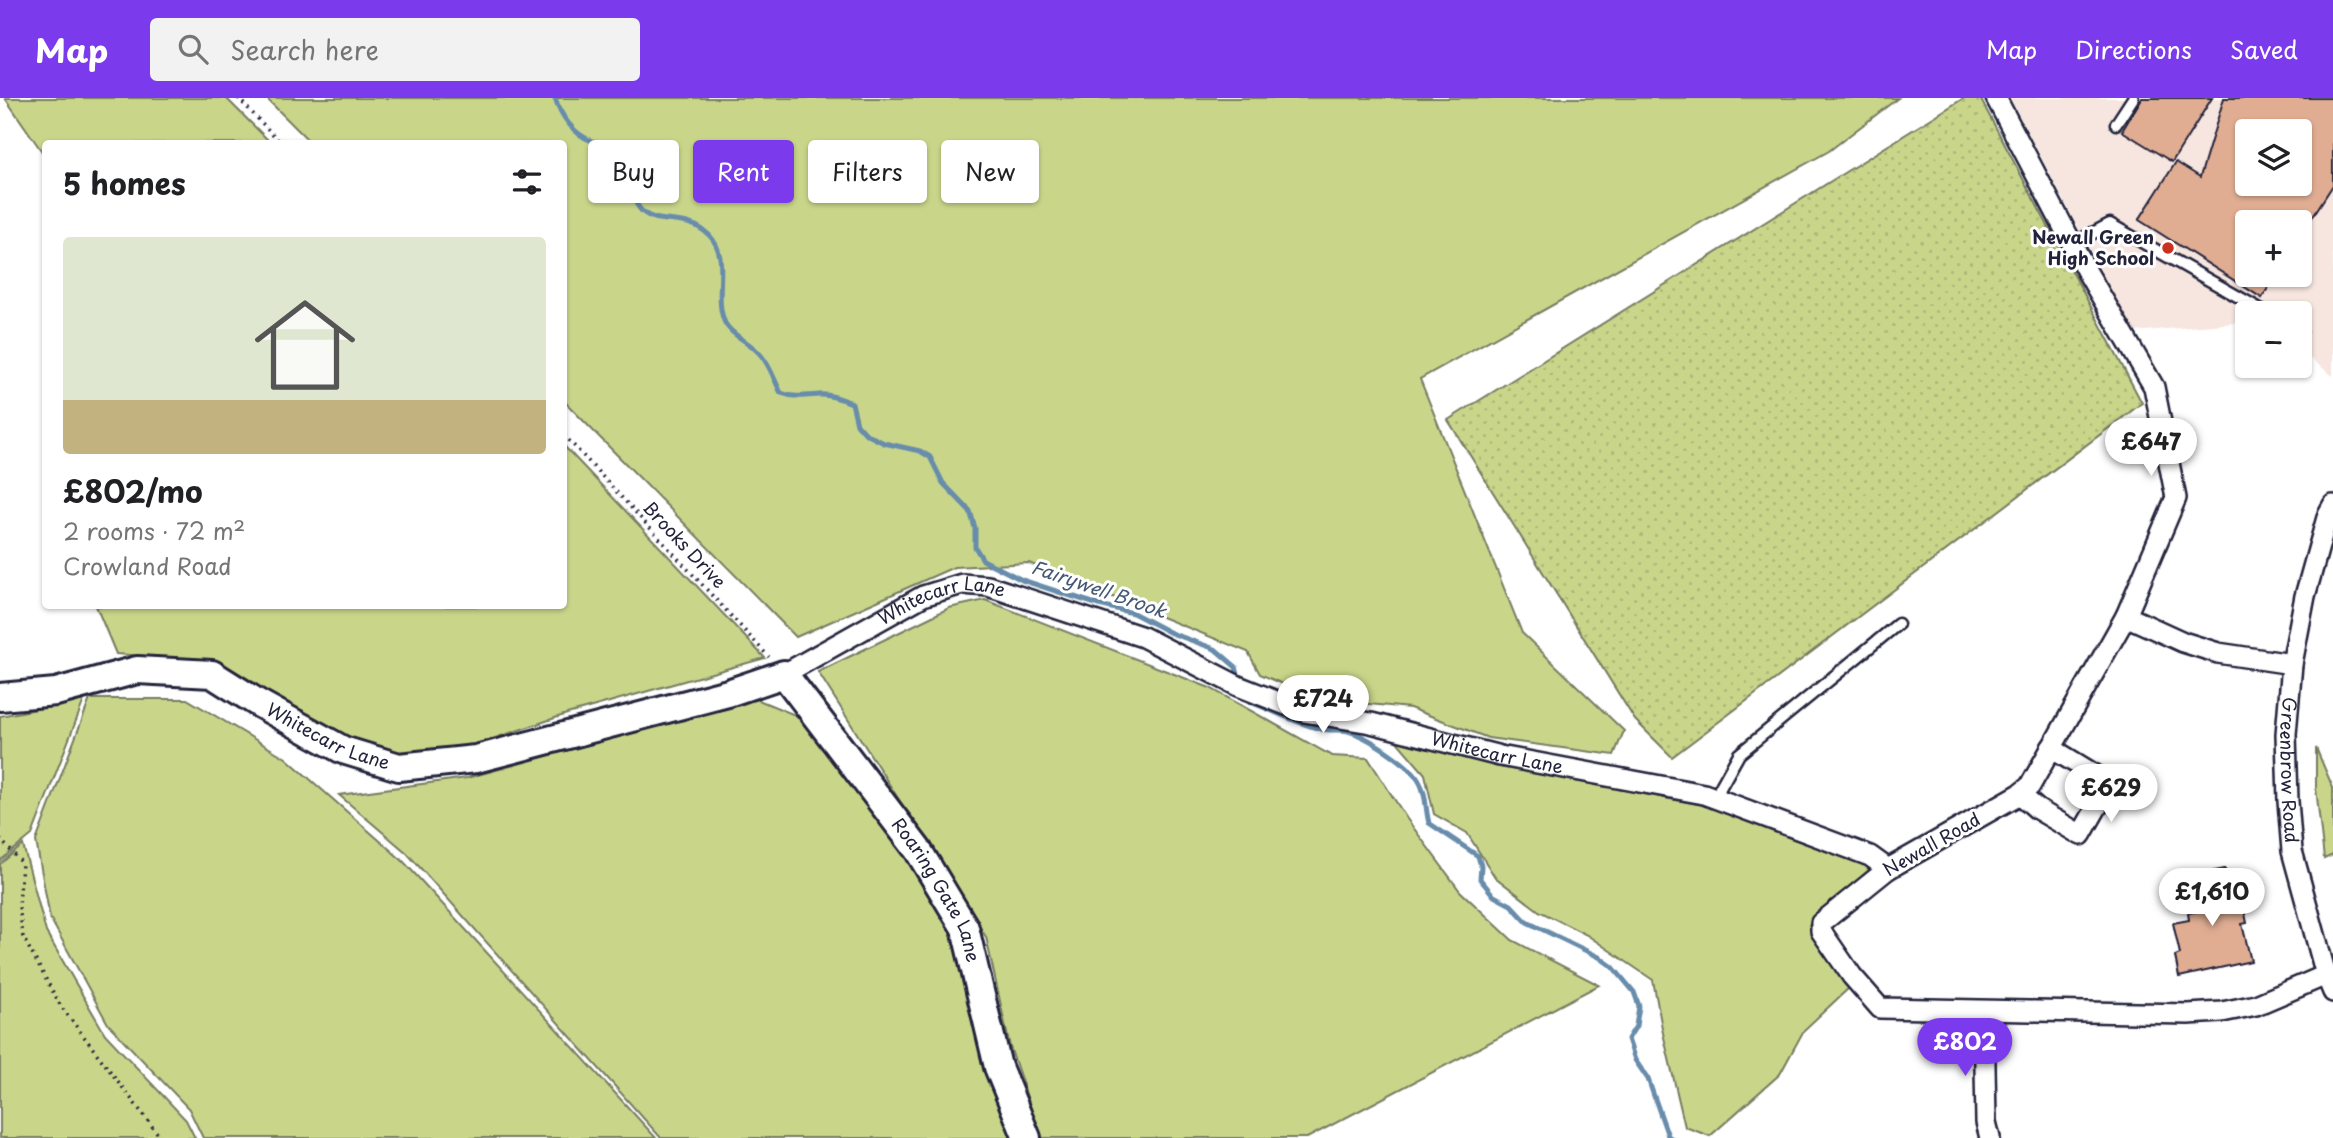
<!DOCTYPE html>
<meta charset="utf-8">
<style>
:root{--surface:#fff;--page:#f2f2f2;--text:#202124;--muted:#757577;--line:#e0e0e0;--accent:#7c3aed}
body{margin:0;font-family:"Playpen Sans",sans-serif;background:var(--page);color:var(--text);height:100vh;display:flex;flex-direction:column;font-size:26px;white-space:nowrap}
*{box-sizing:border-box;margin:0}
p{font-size:23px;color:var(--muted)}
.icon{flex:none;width:38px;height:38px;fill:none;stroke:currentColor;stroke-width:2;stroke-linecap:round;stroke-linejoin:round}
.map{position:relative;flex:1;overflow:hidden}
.drawer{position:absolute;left:42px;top:42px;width:525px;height:469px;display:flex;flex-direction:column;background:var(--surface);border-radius:7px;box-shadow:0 2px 5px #0004}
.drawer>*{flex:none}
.banner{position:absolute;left:588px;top:42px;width:665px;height:63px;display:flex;gap:14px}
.tools{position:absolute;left:2235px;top:21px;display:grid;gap:14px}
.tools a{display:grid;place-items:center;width:77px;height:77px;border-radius:7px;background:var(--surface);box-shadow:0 2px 5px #0004;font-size:35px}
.price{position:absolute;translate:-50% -60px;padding:0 16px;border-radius:24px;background:#fff;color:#222;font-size:23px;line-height:46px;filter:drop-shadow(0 2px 4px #0008)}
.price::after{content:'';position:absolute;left:50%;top:42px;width:21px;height:16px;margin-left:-10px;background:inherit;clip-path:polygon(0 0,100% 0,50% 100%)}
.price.selected{background:var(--accent);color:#fff}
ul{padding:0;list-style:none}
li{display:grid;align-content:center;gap:14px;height:371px;padding:0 21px}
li+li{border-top:2px solid var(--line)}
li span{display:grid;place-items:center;height:217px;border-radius:7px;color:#555}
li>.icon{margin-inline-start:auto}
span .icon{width:126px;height:126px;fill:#fffc;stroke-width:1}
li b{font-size:30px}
h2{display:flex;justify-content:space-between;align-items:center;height:84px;padding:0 21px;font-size:30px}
.pill{padding:0 24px;border-radius:7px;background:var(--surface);box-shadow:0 2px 5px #0004;font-size:24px;line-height:63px}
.pill.selected{background:var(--accent);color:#fff}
header{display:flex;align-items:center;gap:42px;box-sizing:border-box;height:98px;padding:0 35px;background:var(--accent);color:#fff}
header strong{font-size:33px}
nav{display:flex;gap:38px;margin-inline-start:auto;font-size:24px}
.search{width:490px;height:63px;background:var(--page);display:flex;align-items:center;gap:18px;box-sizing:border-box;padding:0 24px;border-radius:7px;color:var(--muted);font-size:26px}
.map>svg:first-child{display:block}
.built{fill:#f6e6df;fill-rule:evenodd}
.grass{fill:#c9d68a;stroke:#767c62;stroke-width:2}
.park{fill:url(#park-dots);stroke:#767c62;stroke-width:2}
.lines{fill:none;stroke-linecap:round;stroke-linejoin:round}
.stream{stroke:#678cab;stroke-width:5}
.building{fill:#e0ad93;stroke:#22223b;stroke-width:2;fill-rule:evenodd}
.lane-casing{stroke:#22223b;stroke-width:15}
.street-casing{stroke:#22223b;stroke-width:24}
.secondary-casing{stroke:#22223b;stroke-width:32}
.path{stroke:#22223b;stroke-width:3.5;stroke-dasharray:2 5;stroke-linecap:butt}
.lane{stroke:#fff;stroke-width:10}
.street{stroke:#fff;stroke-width:19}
.secondary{stroke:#fff;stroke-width:26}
.poi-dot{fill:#c8321e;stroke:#fff;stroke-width:2.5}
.labels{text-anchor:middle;stroke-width:6;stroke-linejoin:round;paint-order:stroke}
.poi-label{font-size:18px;font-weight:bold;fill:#22223b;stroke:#fff;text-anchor:end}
.street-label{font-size:18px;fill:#22223b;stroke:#fff}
.water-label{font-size:19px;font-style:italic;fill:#445773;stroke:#fff}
</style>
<header>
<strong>Map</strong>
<div class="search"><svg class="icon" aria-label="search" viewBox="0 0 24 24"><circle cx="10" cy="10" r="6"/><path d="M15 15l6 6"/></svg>Search here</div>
<nav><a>Map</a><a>Directions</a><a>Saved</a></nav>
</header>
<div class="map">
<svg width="2333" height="1040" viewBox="0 0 2333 1040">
<defs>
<pattern id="park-dots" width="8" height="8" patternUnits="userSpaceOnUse" patternTransform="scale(1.75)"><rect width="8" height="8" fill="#c9d68a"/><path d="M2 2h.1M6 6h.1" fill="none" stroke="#acb778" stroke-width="1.8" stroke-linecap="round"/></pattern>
</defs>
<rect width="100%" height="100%" fill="#fff"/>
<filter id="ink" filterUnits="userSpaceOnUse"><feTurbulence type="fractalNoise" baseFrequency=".0143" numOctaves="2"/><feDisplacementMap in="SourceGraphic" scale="14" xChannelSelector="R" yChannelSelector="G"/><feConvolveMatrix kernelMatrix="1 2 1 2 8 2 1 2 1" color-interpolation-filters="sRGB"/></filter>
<g filter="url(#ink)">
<!-- built -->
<path class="built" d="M2010,0h323v278l-33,-25v-38h-53v9l-114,10zM2247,33h53v53h-53zM2247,124h53v53h-53z"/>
<!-- grass -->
<path class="grass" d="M5,0h221l45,45 -225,1 -1,12z
M266,0h1632l-69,53 -409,228 102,254 102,98 -10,24 -126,-17 -78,-30 -93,-9 -57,-25 -12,-22 -219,-89 -75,4 -158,70 -232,-236v-257l-253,-1z
M564,348l201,212 -198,56 -96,32 -72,6 -84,-25 -98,-66 -101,-7 -20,-48h468z
M985,502l225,88 122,68 36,2 39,61 53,72 52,49 87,45 -292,153h-266l-31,-91 -24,-110 -168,-265 131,-64z
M90,601h97l99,59 118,104 252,276h-453l-14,-29 -81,-85 -58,-106 -14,-77z
M756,601l49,20 104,141 48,82 58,196h-354l-254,-285 -68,-58 128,-17z
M84,602l-52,135 -32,26v-145z
M1388,633l113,36 208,39 150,54 11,9 -61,56 42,61 -47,44 -24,44 -70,62 -25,-9 -22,-94 -10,-53 -66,-45 -48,-24 -44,-34 -28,-44 -33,-19 -9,-40z
M2316,650l17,40v67l-9,4 -8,-71z
M23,747l23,87 59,102 81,86 9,18h-195v-274z"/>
<!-- park -->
<path class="park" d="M1964,0h16l162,305 -470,354 -37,-37 -187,-300z"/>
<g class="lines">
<!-- stream -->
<path class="stream" d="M555,0c6,18 18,36 37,43 10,3 23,4 29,12 14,17 5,46 23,60 17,13 44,1 65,22 23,23 3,60 16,88 6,12 23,18 32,28 11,10 17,28 24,42 13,5 24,3 38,2 11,-1 23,4 33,8l5,21 9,10 18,9 36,8 10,6 13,26 27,28 5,17v19l8,13 39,20 77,25 34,8 38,20 44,16 21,18 4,15
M1245,599l5,5c22,8 48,22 71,27 9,2 19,0 27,2 19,5 62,33 71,50 8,13 6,28 10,42l49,33 3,10 -1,13 14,17 17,9 16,17 72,35 14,10 21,25 5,14 -3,20 -8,13 7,21 13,19 20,57 3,2"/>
</g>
<!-- building -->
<path class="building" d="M2142,0h70l-40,64 -50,-31z
M2224,0h109v87l-24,37h-62v53h29l-14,23 -123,-78 37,-58 24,15zM2247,33h53v53h-53z
M2225,771l8,37 10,-2 4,19 -5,1 9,37 -72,16 -4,-21 5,-2 -7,-31 16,-3 -1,-7 11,-2 -8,-35z"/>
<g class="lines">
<defs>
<path id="lane" d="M2116,26l17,-26
M2072,146l38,-20 157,89
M2300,234h1
M1718,701l2,-11 19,-34 159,-130"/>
<g id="street">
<path d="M1996,0l91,174 67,115 22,111 -50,118"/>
<path id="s1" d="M2333,407l-5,9 -23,82 -13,68 -6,70 2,67 4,50 34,124 7,17"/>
<path d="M2292,566l-74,-11 -35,-11 -57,-26 -96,170 -10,8 -132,75 -67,54v8l31,45 28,32 308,6 34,-2 34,-7 70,-30"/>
<path id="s2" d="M784,576l139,-78 39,-12 26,2 155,51 95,49 66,26 67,11 129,33 204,38 166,62 18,13"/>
<path d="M2020,696l17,15 44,26 29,-51 -59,-36"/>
<path d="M1984,913l2,111 4,16"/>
</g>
<g id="secondary">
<path id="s3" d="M0,599l56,-5 81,-22 75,4 46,29 85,47 56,17 77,-8 252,-66 56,-19 134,176 47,78 33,139 29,71"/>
</g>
</defs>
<!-- lane casing -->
<use href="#lane" class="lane-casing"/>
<!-- street casing -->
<use href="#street" class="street-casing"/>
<!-- secondary casing -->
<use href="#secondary" class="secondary-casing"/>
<!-- path -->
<path class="path" d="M238,0l44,46
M564,337l205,222
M0,741l22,24 -3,44 4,30 37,68 101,133"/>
<!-- lane -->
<use href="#lane" class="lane"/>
<!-- street -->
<use href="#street" class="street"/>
<!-- secondary -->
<use href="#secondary" class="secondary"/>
</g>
</g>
<!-- markers -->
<circle class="poi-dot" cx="2168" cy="150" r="7"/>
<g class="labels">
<!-- poi labels -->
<g class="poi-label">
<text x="2154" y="146">Newall Green<tspan x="2154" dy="21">High School</tspan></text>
</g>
<!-- street labels -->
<g class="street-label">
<text transform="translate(684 447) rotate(47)" y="6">Brooks Drive</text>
<text dy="6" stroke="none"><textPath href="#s2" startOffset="177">Whitecarr Lane</textPath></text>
<text dy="6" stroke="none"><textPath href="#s3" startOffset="348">Whitecarr Lane</textPath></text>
<text dy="6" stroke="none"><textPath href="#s2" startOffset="765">Whitecarr Lane</textPath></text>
<text dy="6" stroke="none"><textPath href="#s1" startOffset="271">Greenbrow Road</textPath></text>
<text transform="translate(1932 747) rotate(-30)" y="6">Newall Road</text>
<text dy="6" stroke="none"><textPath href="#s3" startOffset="1088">Roaring Gate Lane</textPath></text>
</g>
<!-- water labels -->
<g class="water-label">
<text transform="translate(1099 491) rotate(19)" y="7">Fairywell Brook</text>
</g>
</g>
</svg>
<div class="tools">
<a><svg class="icon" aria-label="layers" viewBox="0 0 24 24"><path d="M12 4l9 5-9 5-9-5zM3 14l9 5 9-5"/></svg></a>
<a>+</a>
<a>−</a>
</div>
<b class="price" style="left:2151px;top:380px">£647</b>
<b class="price" style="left:1323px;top:637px">£724</b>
<b class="price" style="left:2111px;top:726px">£629</b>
<b class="price" style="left:2212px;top:830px">£1,610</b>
<b class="price selected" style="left:1965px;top:980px">£802</b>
<div class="banner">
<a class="pill">Buy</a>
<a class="pill selected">Rent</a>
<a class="pill">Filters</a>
<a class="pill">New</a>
</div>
<section class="drawer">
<h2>5 homes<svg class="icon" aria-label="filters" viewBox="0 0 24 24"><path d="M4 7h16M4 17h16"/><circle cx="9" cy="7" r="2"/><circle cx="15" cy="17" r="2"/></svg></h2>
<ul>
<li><span style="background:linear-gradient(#dfe7d0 75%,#c2b280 0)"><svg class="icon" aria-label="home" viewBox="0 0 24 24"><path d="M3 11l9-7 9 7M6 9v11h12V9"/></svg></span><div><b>£802/mo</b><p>2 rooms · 72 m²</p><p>Crowland Road</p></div></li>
</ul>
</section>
</div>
